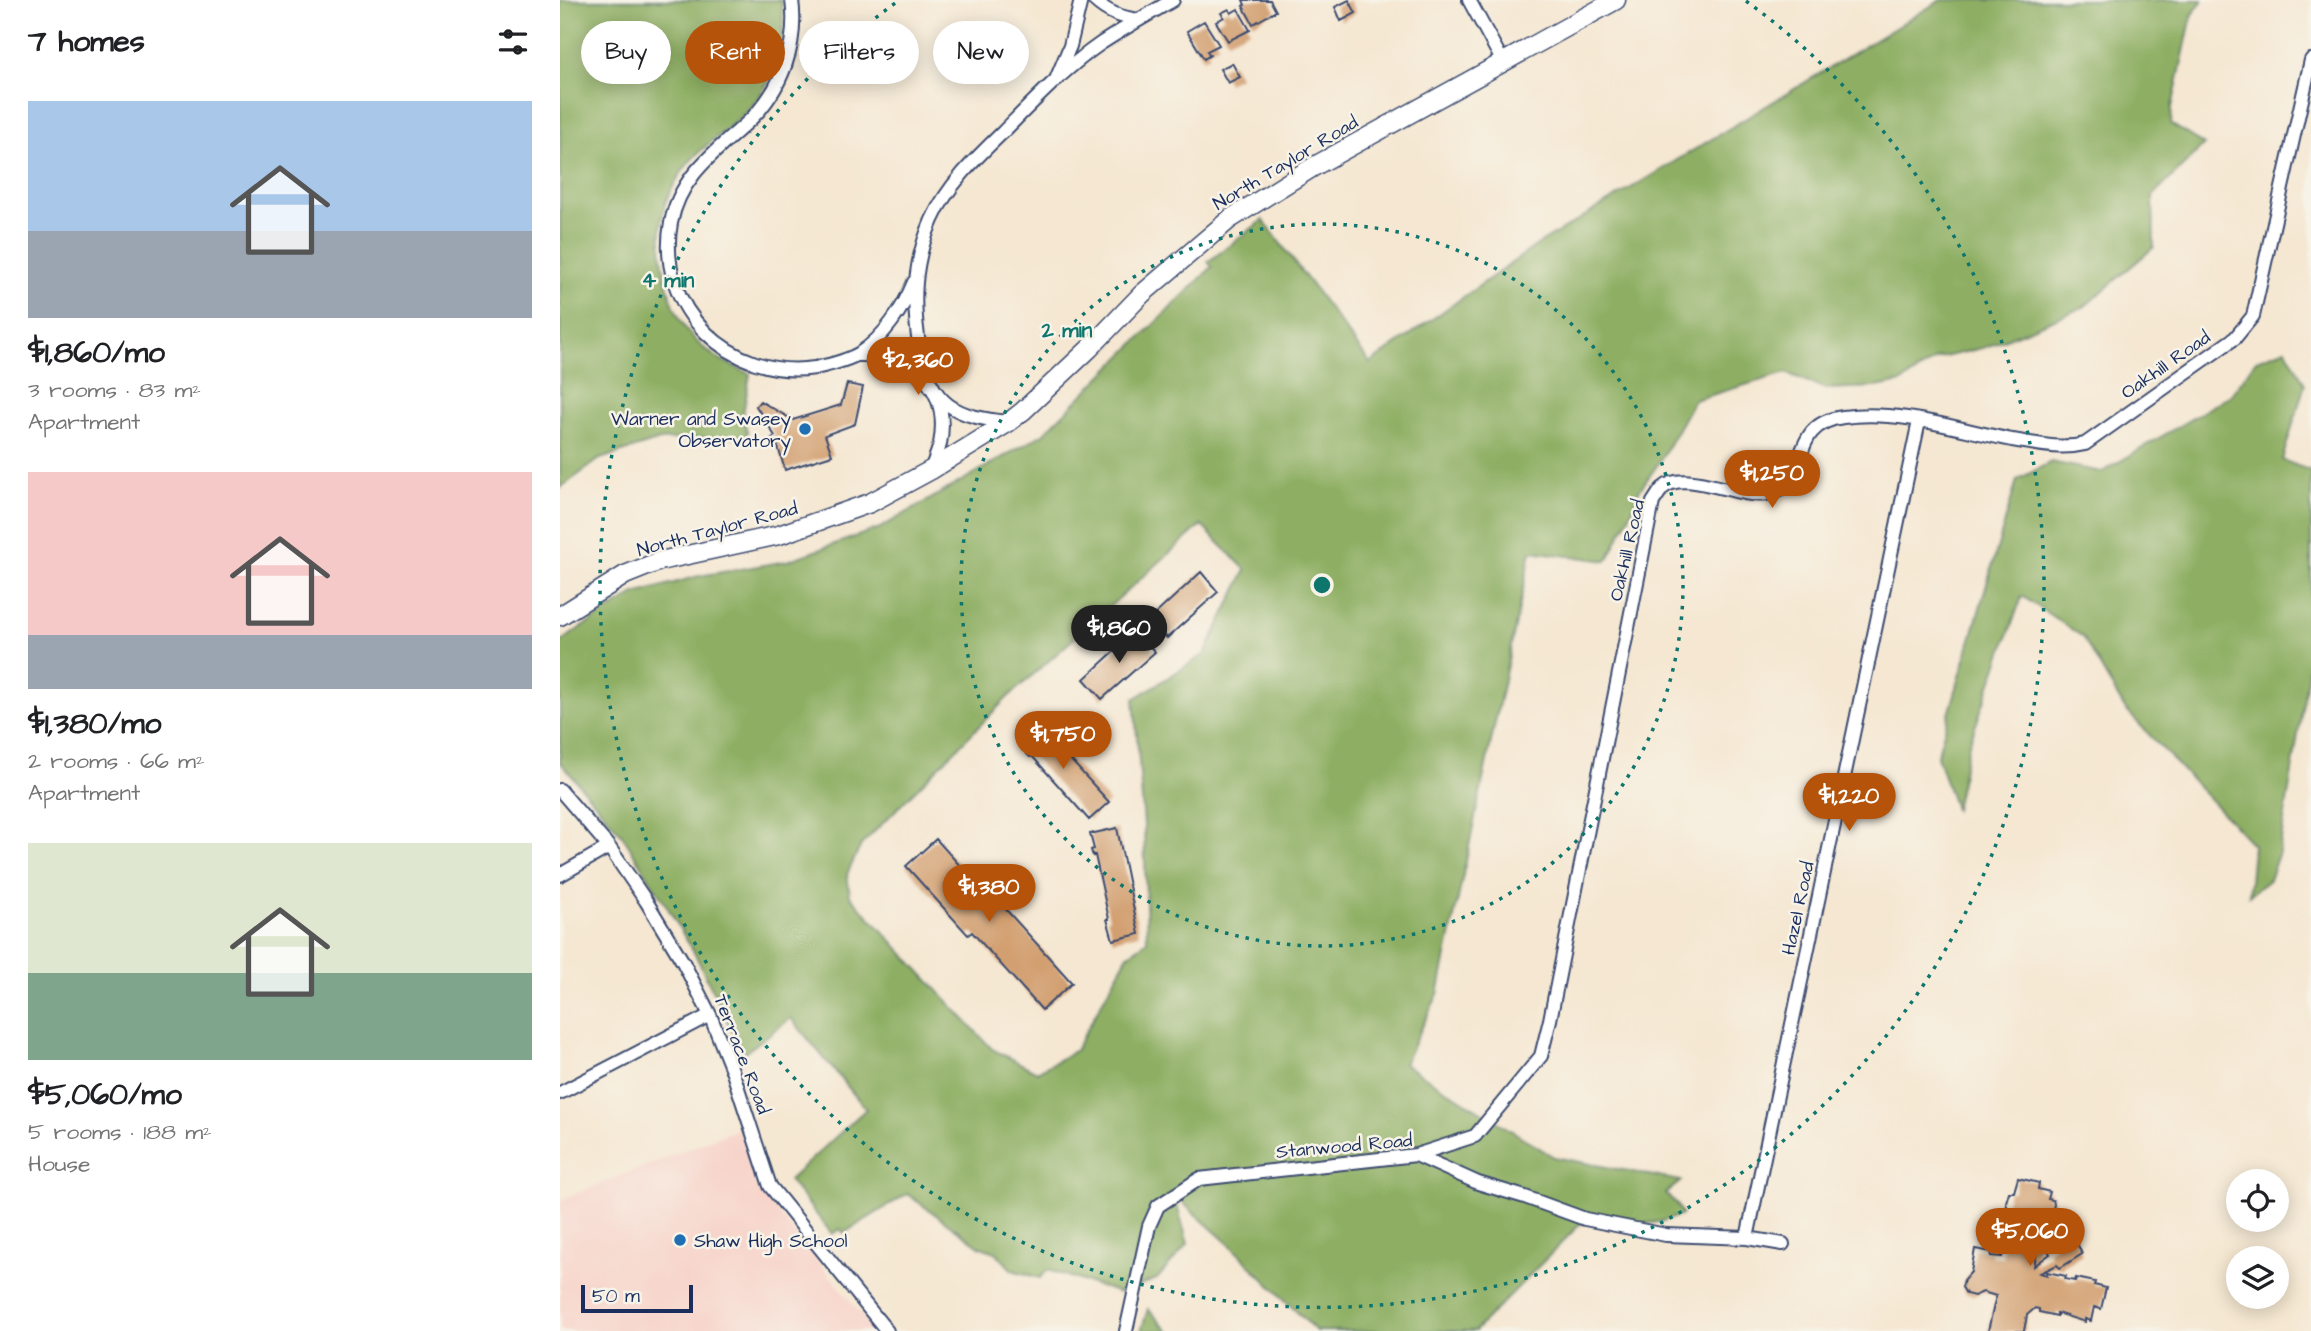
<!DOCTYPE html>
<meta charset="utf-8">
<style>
:root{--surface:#fff;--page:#f2f2f2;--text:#202124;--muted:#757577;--accent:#b45309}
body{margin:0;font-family:"Architects Daughter",sans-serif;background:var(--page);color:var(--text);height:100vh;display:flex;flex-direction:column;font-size:26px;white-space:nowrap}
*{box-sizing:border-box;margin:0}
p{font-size:23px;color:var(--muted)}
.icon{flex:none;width:38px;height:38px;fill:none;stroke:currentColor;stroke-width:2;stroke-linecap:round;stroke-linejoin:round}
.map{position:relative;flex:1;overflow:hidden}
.side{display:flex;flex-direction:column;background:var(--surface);width:560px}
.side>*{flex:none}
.guide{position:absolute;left:21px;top:21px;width:665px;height:63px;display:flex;gap:14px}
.controls{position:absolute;left:1666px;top:1169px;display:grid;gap:14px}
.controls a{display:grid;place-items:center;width:63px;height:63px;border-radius:50%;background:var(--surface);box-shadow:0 4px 18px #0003;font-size:35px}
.scale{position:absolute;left:21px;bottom:18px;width:112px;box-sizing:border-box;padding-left:7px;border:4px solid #1b2f5e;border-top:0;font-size:19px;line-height:24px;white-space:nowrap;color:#1b2f5e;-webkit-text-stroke:5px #f7f3e8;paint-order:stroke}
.price{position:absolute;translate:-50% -60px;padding:0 16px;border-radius:24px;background:var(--accent);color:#fff;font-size:23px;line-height:46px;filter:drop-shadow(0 2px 4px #0008)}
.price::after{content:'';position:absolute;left:50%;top:42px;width:21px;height:16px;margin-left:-10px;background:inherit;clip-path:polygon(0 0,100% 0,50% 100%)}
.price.current{background:#222;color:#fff}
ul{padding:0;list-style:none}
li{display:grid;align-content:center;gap:14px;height:371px;padding:0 28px}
li span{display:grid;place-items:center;height:217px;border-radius:0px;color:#555}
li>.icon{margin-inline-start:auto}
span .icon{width:126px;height:126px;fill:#fffc;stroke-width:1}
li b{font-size:30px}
h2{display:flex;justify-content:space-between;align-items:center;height:84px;padding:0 28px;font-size:30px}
.tag{padding:0 24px;border-radius:32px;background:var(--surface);box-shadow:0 4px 18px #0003;font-size:24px;line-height:63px}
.tag.current{background:var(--accent);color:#fff}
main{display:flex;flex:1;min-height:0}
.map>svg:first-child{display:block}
.built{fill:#f7d1c8}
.forest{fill:#8eaf63;stroke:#546f60;stroke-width:2;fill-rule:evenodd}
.building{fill:#d29f70}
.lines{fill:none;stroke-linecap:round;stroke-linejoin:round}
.street-casing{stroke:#3c4b6f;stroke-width:16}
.secondary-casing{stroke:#3c4b6f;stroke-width:21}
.street{stroke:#fff;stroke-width:12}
.secondary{stroke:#fff;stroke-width:18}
.ring{fill:none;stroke:#0f766e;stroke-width:3.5;stroke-dasharray:3.5 7}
.poi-dot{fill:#1f6fb2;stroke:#f7f3e8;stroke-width:2.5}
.labels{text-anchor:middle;stroke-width:5;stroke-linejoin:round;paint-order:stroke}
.street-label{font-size:19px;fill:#1b2f5e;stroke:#f7f3e8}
.poi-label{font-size:19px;fill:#1b2f5e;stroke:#f7f3e8;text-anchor:end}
.centre{fill:#0f766e;stroke:#f7f3e8;stroke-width:3.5}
.ring-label{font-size:21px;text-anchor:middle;font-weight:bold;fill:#0f766e;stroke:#f7f3e8;stroke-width:5;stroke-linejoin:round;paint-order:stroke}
</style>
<main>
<section class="side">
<h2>7 homes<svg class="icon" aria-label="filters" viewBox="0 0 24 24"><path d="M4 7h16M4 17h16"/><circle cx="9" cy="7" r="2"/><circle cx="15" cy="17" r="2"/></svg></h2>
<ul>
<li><span style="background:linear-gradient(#a9c7e8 60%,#9aa5b1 0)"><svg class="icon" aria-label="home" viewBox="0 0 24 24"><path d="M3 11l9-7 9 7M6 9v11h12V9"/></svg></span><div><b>$1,860/mo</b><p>3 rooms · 83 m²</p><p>Apartment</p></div></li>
<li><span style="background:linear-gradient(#f6c9c9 75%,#9aa5b1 0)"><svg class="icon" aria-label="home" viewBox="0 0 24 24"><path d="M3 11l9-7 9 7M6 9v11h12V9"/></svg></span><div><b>$1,380/mo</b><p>2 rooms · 66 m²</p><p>Apartment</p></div></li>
<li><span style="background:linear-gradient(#dfe7d0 60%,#7fa58c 0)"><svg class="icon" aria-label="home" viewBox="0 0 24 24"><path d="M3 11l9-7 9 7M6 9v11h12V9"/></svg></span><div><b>$5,060/mo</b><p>5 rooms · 188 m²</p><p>House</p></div></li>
</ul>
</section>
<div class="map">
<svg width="1751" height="1331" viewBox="0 0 1751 1331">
<rect width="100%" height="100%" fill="#f7f3e8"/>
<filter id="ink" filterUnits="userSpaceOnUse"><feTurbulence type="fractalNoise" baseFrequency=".0143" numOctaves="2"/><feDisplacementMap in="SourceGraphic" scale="14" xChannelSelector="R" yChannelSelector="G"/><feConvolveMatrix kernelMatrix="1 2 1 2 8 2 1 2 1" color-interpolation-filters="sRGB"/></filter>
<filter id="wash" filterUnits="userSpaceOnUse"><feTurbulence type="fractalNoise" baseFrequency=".00686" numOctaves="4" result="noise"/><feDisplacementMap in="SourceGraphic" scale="28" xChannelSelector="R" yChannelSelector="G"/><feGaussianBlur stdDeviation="1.57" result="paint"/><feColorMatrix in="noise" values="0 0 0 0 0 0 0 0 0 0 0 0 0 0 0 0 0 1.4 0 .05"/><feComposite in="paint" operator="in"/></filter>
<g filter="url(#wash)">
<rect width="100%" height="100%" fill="#f5e7d1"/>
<!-- built -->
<path class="built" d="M180,1128l15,54 6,10 114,139h-315v-131z"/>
<!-- forest -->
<path class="forest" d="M0,0h221c7,40 -4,78 -32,109 -21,23 -52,38 -69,66 -5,8 -12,20 -15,29 -11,40 1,106 31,137 16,16 34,24 54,33l-7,40 5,22 -88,4 -60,19 -40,29z
M1381,0h262l-11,15 -20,92 -1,17 33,21 -51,51 1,51 -70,60 -98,40 -50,12 -34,23 -26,5 -50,2 -40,-16 -92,27 -36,64 -19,27 -8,22 -24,48 -76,-10 -93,443 -34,70 150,93 127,24 -16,13 11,9 6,11c-33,16 -61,8 -97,5l-110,112h-159l-86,-86 -56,-50 14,49 -31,35 -37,14 -72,-23 -8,8 -28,-8 -16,-18 -15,-5 -74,-53 -63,39 -4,-4 -8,5 -43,-54 77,-71 -75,-91 -48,36 -47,-98 -30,-51 -44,-70 -62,-73v-119l17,-13 58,-36 64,-18 88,-15 93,-33 163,-94 169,-167 -4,-5 55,-42 107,143 167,-118zM641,525l45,45 -41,84 -71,45 10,126 3,116 -19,14 -53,96 -38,21 -45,-23 -142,-153 -3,-22 14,-29 146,-147z
M1726,349l19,35 -23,76 29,11v183l-32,198 -10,28 -20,15 4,-50 -128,-136 -42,-72 -61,-41 -53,148 -14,65 -18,-53 80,-276 34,-18 51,10 129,-77 25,-35z
M588,1309l20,22h-27z"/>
<g id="blocks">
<!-- building -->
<path class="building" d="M683,0h27l6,11 -23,13 -10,-18 2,-1z
M789,0l7,13 -15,8 -6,-14z
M669,9l2,4 7,-4 12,21 -22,11 -12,-19 8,-5 -3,-4z
M644,21l15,24 -12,6 3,4 -6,4 -17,-28z
M672,63l8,14 -12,6 -8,-14z
M287,384l16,3 -8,37 -30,11 7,20 -47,15 -7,-23 -6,-9 3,-2 -19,-30 4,-5 33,19 48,-15z
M641,572l17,20 -51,46 -17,-19z
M576,631l19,21 -53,47 -18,-20z
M476,722l73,80 -20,18 -57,-64 -2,1 -4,-4 1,-2 -10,-11z
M557,828l22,106 -26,6 -6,-21h2l-14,-64 -2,1 -2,-6 3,-1 -4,-15z
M376,839l61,68 4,-3 71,79 -30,27 -70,-78 -4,3 -62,-69z
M1458,1178l21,5 -1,6 12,3 -2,7 5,1 1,4 -2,11 -2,3 -5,-1 -2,11 3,1 2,4 -2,12 -8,2 -4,19 16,-12 -2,-4 25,-16 9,20 -22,14 -3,-3 -17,8 7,2v-3l19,4 -1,3 10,2 1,-3 19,4 -1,3 12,3 -5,21 -7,-2 -3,14 -6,-2v3l-28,-9v3l-18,-4v-3l-4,-1 -8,7 -3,16h-36l8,-35 -13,-4 -9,4 -8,-2 -4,-7 2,-7 7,-8 4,-23 17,3 -1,4 11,1 3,-18 -5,-1 1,-13v-3l8,-2 2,-9 -3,-1 -2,-8 3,-10h5z"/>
</g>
</g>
<g filter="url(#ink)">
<use href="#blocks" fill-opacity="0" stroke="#3c4b6f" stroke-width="2"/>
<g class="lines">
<defs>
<path id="street" d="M232,0c6,45 -10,89 -42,120 -33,31 -70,55 -79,103 -16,85 60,158 144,145 14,-3 32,-7 45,-15 24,-16 43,-44 54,-71
M534,0c14,13 26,17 45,20
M909,0l34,62
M497,77l13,-31 11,-46
M298,355c53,-1 93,31 82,89 -2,8 -6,17 -9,26
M449,422c-53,-5 -78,-16 -89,-72 -8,-46 -7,-87 12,-130 15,-34 44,-62 70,-87 31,-31 62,-64 98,-89 24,-16 49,-30 73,-44
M0,790l49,57 37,54 37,61 27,53 22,55 38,116 117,145
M0,875l49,-28
M0,1093l150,-78
M856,1155l59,-19 66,-80 9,-36 103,-518c3,-4 6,-10 10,-14 21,-20 75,11 103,6 49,-8 17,-69 77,-77 56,-8 113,12 169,23 25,4 49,10 73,4l150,-106 18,-22 58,-256
M1187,1238l172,-817
M566,1331l23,-105 9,-20 41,-27 217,-24 62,28 47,14 60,22 81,16 81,3 36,6"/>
<path id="secondary" d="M0,616l65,-41 35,-14 119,-26 91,-32 61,-33 78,-48 14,-11 67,-63 52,-54 88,-75 83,-52 303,-167"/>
</defs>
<!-- street casing -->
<use href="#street" class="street-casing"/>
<!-- secondary casing -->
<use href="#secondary" class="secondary-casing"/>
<!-- street -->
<use href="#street" class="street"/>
<!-- secondary -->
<use href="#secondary" class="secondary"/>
</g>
</g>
<!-- distance rings -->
<g class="ring">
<circle cx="762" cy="585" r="361"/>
<path d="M1186 1A722 722 0 1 1 338 1"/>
</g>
<!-- markers -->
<g class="poi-dot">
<circle cx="245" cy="429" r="7"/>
<circle cx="120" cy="1240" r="7"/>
</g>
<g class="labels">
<!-- street labels -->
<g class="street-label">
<text transform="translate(725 162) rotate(-31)" y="7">North Taylor Road</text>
<text transform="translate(1605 364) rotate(-35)" y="7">Oakhill Road</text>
<text transform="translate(157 528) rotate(-15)" y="7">North Taylor Road</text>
<text transform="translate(1066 550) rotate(-77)" y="7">Oakhill Road</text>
<text transform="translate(1237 908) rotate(-78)" y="7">Hazel Road</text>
<text transform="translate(183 1054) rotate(69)" y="7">Terrace Road</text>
<text transform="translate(784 1145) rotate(-5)" y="7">Stanwood Road</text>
</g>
<!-- poi labels -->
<g class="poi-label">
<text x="231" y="425">Warner and Swasey<tspan x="231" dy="22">Observatory</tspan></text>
<text x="134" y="1247" text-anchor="start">Shaw High School</text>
</g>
</g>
<circle cx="762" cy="585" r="10" class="centre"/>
<g class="ring-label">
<text x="108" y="287">4 min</text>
<text x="507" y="337">2 min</text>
</g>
</svg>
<div class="controls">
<a><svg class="icon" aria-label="locate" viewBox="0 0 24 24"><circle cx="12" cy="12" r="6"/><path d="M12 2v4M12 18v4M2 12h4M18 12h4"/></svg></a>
<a><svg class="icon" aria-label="layers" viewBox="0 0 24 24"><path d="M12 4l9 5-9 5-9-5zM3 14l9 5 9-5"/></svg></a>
</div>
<div class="scale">50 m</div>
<b class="price" style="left:358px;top:397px">$2,360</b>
<b class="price" style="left:1212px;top:510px">$1,250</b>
<b class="price current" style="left:559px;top:665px">$1,860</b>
<b class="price" style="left:503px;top:771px">$1,750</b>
<b class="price" style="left:1289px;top:833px">$1,220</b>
<b class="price" style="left:429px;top:924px">$1,380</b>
<b class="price" style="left:1470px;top:1268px">$5,060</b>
<div class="guide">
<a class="tag">Buy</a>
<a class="tag current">Rent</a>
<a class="tag">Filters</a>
<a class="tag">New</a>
</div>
</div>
</main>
